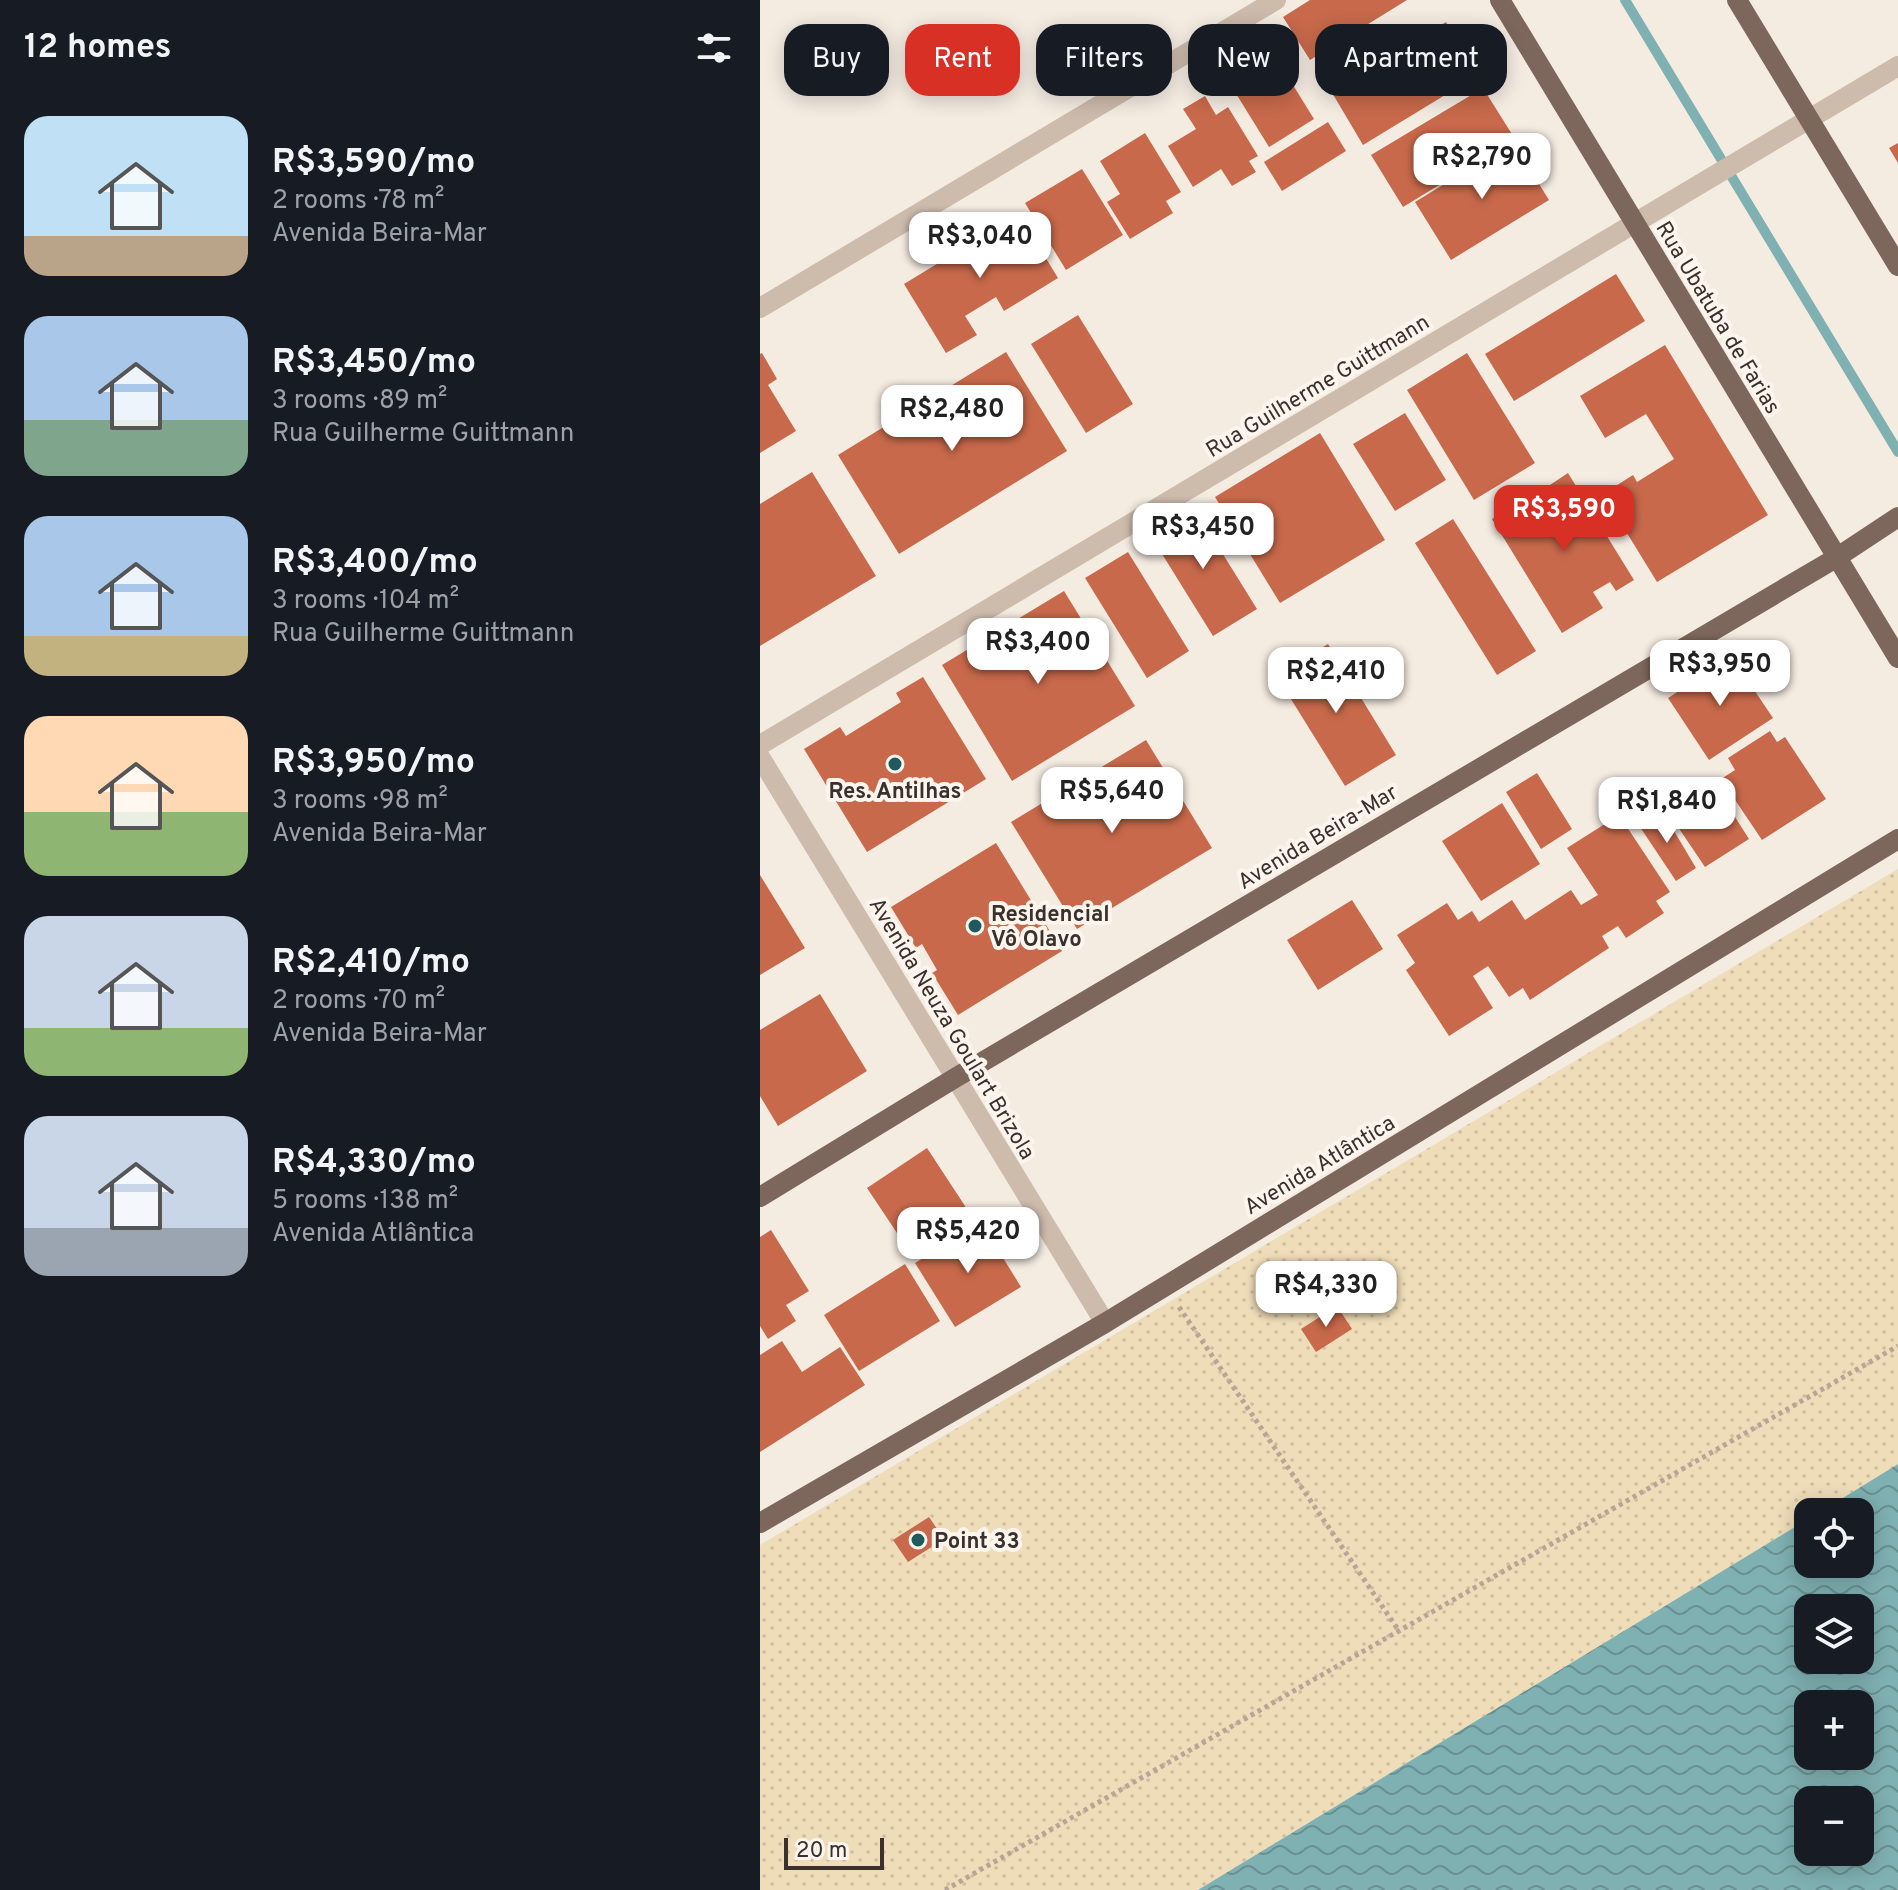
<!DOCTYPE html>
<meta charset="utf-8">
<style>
:root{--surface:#171b24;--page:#242831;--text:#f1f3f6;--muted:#9ea1a6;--accent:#d93025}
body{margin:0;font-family:Overpass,sans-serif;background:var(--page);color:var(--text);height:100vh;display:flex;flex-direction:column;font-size:30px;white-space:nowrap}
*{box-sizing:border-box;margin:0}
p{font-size:26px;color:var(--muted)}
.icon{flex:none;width:44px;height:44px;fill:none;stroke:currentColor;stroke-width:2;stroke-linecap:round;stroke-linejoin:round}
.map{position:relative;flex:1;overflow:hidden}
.side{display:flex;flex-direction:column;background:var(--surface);width:760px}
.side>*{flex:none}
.top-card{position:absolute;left:24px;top:24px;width:760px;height:72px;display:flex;gap:16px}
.buttons{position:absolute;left:1034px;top:1498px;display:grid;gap:16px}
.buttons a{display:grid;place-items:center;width:80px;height:80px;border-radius:16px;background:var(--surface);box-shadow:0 4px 20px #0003;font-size:40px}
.scale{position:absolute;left:24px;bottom:20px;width:100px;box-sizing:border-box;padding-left:8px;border:4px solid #3b302b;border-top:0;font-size:22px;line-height:28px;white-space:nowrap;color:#3b302b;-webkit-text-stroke:6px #fbf5ee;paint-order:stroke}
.price{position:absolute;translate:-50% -68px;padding:0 18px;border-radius:16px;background:#fff;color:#222;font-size:26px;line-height:52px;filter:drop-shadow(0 2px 4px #0008)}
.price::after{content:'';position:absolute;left:50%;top:48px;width:24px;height:18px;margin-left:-12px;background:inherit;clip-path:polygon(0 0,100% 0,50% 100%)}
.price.current{background:var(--accent);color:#fff}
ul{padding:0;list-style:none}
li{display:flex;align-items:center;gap:24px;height:200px;padding:0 24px}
li span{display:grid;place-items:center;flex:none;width:224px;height:160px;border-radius:24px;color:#555}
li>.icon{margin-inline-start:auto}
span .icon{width:96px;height:96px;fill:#fffc;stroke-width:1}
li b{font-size:34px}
h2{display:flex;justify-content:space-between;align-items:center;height:96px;padding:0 24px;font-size:34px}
.tag{padding:0 28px;border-radius:24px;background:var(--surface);box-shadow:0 4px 20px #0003;font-size:28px;line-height:72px}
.tag.current{background:var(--accent);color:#fff}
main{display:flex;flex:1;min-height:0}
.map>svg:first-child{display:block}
.sand{fill:url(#sand-dots)}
.water{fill:url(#water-waves);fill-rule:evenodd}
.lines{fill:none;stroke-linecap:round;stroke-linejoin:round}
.stream{stroke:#7fb0b2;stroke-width:10}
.building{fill:#c8694b}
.path{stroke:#b9a596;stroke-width:5;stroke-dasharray:4 4;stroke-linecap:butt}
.minor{stroke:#cdbbac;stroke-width:20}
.major{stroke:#7d675c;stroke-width:20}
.poi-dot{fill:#1f5a5e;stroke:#fbf5ee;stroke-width:3}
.labels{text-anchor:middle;stroke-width:8;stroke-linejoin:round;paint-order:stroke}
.street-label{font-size:22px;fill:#3b302b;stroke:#fbf5ee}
.poi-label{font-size:22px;font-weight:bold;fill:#3b302b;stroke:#fbf5ee;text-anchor:start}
</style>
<main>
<section class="side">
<h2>12 homes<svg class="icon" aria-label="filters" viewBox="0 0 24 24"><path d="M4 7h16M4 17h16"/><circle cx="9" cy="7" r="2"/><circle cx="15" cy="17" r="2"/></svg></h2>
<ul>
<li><span style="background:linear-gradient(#bfe0f5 75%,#b9a48a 0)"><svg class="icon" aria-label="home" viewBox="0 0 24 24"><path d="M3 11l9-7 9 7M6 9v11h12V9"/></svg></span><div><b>R$3,590/mo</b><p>2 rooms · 78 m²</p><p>Avenida Beira-Mar</p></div></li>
<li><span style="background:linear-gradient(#a9c7e8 65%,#7fa58c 0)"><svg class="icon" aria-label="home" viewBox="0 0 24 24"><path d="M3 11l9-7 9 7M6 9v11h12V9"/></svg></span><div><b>R$3,450/mo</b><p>3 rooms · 89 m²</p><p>Rua Guilherme Guittmann</p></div></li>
<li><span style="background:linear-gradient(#a9c7e8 75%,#c2b280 0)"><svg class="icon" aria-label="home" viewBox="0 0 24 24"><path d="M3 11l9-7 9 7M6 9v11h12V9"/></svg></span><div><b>R$3,400/mo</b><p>3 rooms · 104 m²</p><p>Rua Guilherme Guittmann</p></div></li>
<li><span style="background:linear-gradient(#ffd9b3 60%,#8fb573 0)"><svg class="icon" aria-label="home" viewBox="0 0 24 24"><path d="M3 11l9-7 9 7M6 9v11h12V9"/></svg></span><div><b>R$3,950/mo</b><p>3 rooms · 98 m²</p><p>Avenida Beira-Mar</p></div></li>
<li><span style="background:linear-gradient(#c9d6e8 70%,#8fb573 0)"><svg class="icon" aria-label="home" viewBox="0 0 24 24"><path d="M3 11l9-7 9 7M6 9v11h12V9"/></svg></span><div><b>R$2,410/mo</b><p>2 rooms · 70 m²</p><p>Avenida Beira-Mar</p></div></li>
<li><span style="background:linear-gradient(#c9d6e8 70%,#9aa5b1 0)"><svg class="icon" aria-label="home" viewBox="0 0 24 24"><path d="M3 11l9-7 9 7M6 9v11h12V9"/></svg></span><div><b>R$4,330/mo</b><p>5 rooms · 138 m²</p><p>Avenida Atlântica</p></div></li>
</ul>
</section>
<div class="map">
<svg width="1138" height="1890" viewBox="0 0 1138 1890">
<defs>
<pattern id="sand-dots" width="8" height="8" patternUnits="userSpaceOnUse" patternTransform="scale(2)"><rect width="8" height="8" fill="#efdcb8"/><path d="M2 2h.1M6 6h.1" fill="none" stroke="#cebd9e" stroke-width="1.8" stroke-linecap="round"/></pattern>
<pattern id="water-waves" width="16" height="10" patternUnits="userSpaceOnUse" patternTransform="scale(2)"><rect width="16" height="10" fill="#7fb0b2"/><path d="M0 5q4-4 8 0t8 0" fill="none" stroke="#699091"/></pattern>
</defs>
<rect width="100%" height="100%" fill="#f4ebe1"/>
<!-- sand -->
<path class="sand" d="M1138,869v595l-78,48h-12v7l-610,371h-438v-345z"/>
<!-- water -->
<path class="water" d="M1138,1464v426h-700l610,-371v45h52v-52h-40zM1048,1608h52v52h-52zM1048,1704h52v52h-52zM1048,1800h52v52h-52z"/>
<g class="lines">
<!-- stream -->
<path class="stream" d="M865,0l273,452"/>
</g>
<!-- building -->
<path class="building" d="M550,0h97l-97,60 -27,-43z
M686,22l32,53 -115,70 -32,-54z
M520,64l34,55 -45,28 -34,-55z
M723,88l32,51 -112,68 -32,-52z
M445,96l11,19 12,-8 30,49 -9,5 7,11 -24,14 -11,-17 -28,18 -25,-41 28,-17 -13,-20z
M568,122l18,29 -64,40 -18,-29z
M385,133l36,59 -15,9 7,12 -43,26 -23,-37 13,-8 -20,-33z
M753,142l36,58 -98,60 -36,-58z
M1138,143v20l-9,-15z
M322,169l41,66 -57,35 -41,-67z
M259,214l39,64 -54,33 -8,-14 -31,19 12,19 -31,18 -42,-69z
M856,274l29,47 -131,80 -29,-47z
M318,315l55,89 -47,29 -55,-89z
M905,345l103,170 -111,67 -54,-88 30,-19 4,7 37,-23 -28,-45 -41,24 -25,-42z
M246,352l61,99 -168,103 -61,-99z
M2,353l15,26 -9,6 28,46 -36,22v-99z
M707,353l68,110 -61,37 -67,-110z
M645,413l41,67 -51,31 -42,-67z
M560,433l65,107 -105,63 -65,-106z
M52,472l64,104 -116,70v-142z
M808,473l66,107 -18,11 -6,-9 -17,10 10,16 -41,25 -70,-114 25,-15 8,12 23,-14 -7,-11z
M433,506l64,103 -44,27 -64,-103z
M693,519l83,132 -39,24 -82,-132z
M368,552l61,99 -42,27 -62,-100z
M304,591l71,115 -123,75 -70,-116z
M568,644l68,111 -51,31 -69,-111z
M972,657l41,61 -64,42 -41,-62z
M163,677l63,102 -119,73 -63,-103 36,-22 6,9 55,-34 -5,-9z
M1010,731l7,11 8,-5 41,62 -64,41 -41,-61 14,-9 -7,-12z
M386,740l66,108 -135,81 -66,-107z
M777,773l35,56 -31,20 -35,-57z
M963,798l26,41 -44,28 -27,-40z
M742,803l38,61 -59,37 -39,-60z
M901,809l35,59 -20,13 -38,-57z
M859,815l51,77 -14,9 8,12 -38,25 -8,-12 -16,10 7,12 -79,52 -7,-12 -14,9 -21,-31 -15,10 20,32 -44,28 -43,-66 9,-7 -18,-28 50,-32 11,17 14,-9 7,11 33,-22 13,20 46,-30 10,15 17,-10 -31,-47z
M236,843l66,108 -104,64 -26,-42 5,-3 -15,-26 -6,4 -25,-41z
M0,875l45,73 -45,27z
M592,900l31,49 -65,41 -31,-50z
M60,994l47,77 -89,55 -18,-30v-66z
M167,1148l40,61 -60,39 -40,-60z
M221,1222l40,65 -66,40 -40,-64z
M11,1230l38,61 -23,14 10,16 -28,18 -8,-13v-89z
M145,1264l35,57 -81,50 -35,-56z
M577,1306l15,23 -36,23 -15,-23z
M22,1341l20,31 38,-25 25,38 -105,67v-97z
M169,1517l15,22 -36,23 -15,-22z"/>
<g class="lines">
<!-- path -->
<path class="path" d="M419,1307l220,324
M185,1890l953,-544"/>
<!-- minor -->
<path class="minor" d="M0,308l516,-308
M0,745l1138,-679
M0,757l345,566"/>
<!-- major -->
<path class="major" d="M740,0l398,658
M977,0l161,266
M0,1197l195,-119 881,-520 62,-41
M0,1523l345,-200 793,-484"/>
</g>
<!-- markers -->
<g class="poi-dot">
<circle cx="135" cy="764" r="8"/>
<circle cx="215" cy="926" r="8"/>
<circle cx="158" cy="1540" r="8"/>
</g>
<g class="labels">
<!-- street labels -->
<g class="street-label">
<text transform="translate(959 317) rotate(59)" y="8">Rua Ubatuba de Farias</text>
<text transform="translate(557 385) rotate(-31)" y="8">Rua Guilherme Guittmann</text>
<text transform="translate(557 836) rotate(-31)" y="8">Avenida Beira-Mar</text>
<text transform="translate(193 1028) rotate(59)" y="8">Avenida Neuza Goulart Brizola</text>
<text transform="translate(559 1164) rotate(-31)" y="8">Avenida Atlântica</text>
</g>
<!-- poi labels -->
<g class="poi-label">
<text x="135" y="798" text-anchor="middle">Res. Antilhas</text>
<text x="231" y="921">Residencial<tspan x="231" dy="25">Vô Olavo</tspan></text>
<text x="174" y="1548">Point 33</text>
</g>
</g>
</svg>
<div class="buttons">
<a><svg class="icon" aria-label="locate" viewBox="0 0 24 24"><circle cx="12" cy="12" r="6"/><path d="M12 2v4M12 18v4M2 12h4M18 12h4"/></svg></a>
<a><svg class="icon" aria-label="layers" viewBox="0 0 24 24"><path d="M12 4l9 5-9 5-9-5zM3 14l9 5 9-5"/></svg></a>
<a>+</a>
<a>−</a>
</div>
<div class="scale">20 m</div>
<b class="price" style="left:722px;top:201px">R$2,790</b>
<b class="price" style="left:220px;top:280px">R$3,040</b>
<b class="price" style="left:192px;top:453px">R$2,480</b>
<b class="price current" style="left:804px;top:553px">R$3,590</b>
<b class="price" style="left:443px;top:571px">R$3,450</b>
<b class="price" style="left:278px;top:686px">R$3,400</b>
<b class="price" style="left:960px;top:708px">R$3,950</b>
<b class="price" style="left:576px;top:715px">R$2,410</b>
<b class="price" style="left:352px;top:835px">R$5,640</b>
<b class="price" style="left:907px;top:845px">R$1,840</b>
<b class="price" style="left:208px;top:1275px">R$5,420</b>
<b class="price" style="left:566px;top:1329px">R$4,330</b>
<div class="top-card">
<a class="tag">Buy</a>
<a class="tag current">Rent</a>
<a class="tag">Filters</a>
<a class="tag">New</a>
<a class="tag">Apartment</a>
</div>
</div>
</main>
